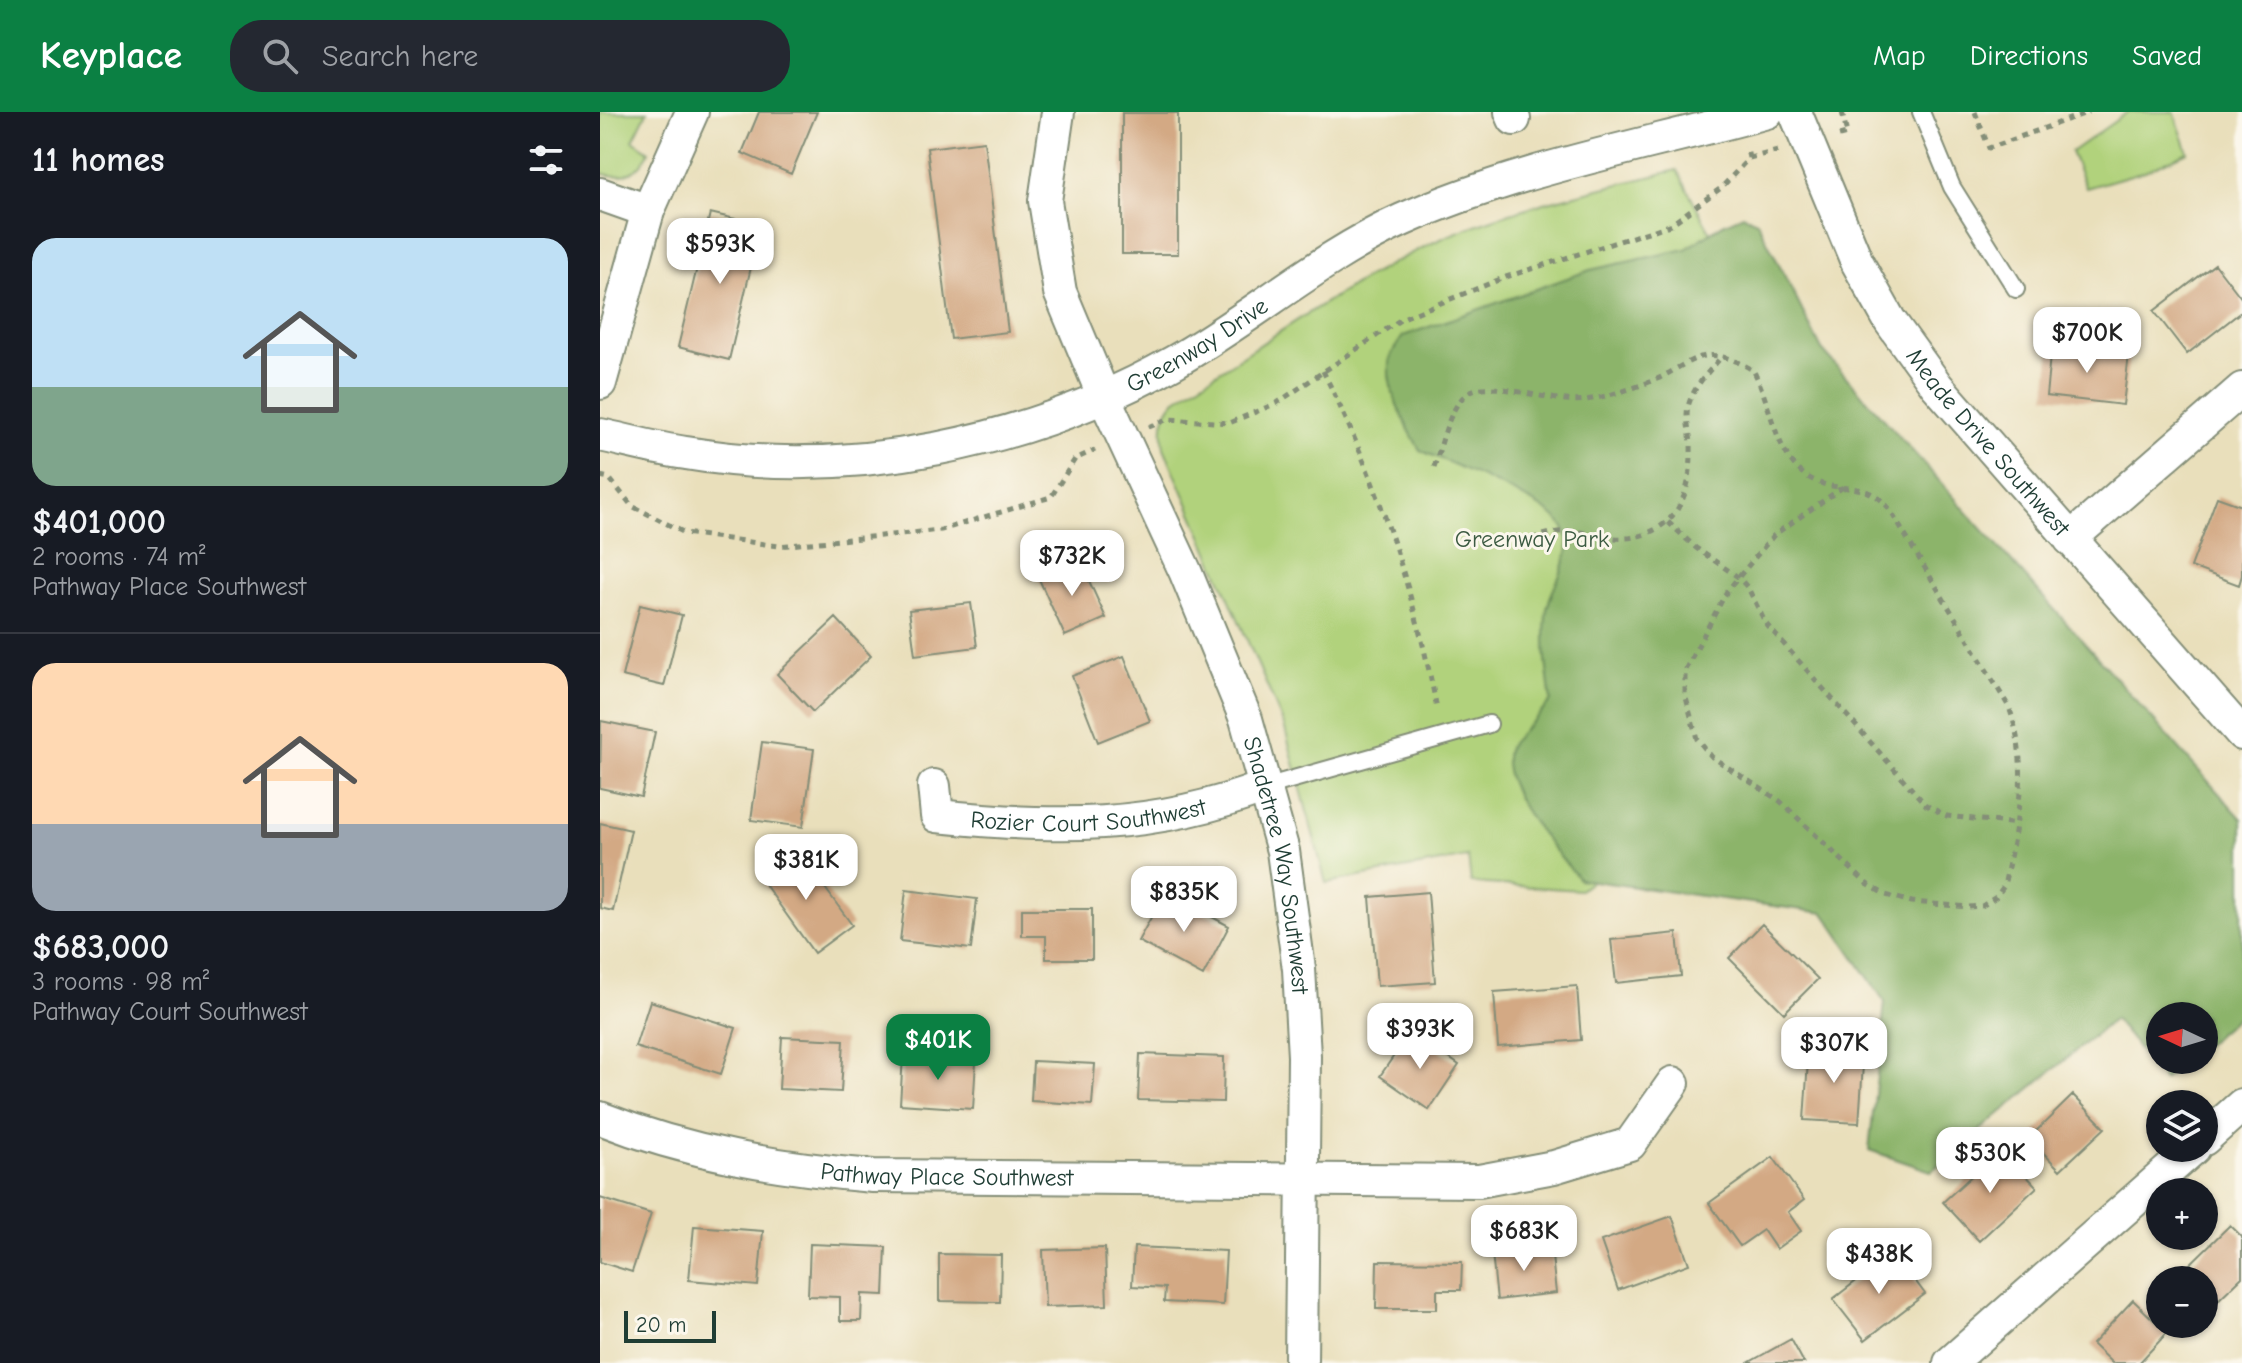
<!DOCTYPE html>
<meta charset="utf-8">
<style>
:root{--surface:#171b24;--page:#242831;--text:#f1f3f6;--muted:#9ea1a6;--line:#363941;--accent:#0b8043}
body{margin:0;font-family:"Comic Neue",sans-serif;background:var(--page);color:var(--text);height:100vh;display:flex;flex-direction:column;font-size:30px;white-space:nowrap}
*{box-sizing:border-box;margin:0}
p{font-size:26px;color:var(--muted)}
.icon{flex:none;width:44px;height:44px;fill:none;stroke:currentColor;stroke-width:2;stroke-linecap:round;stroke-linejoin:round}
.map{position:relative;flex:1;overflow:hidden}
.panel{display:flex;flex-direction:column;background:var(--surface);width:600px}
.panel>*{flex:none}
.needle{width:52px;rotate:274deg}
.tools{position:absolute;left:1546px;top:890px;display:grid;gap:16px}
.tools a{display:grid;place-items:center;width:72px;height:72px;border-radius:50%;background:var(--surface);box-shadow:0 2px 6px #0004;font-size:40px}
.scale{position:absolute;left:24px;bottom:20px;width:92px;box-sizing:border-box;padding-left:8px;border:4px solid #1f3d34;border-top:0;font-size:22px;line-height:28px;white-space:nowrap;color:#1f3d34;-webkit-text-stroke:6px #fbf7ec;paint-order:stroke}
.price{position:absolute;translate:-50% -68px;padding:0 18px;border-radius:16px;background:#fff;color:#222;font-size:26px;line-height:52px;filter:drop-shadow(0 2px 4px #0008)}
.price::after{content:'';position:absolute;left:50%;top:48px;width:24px;height:18px;margin-left:-12px;background:inherit;clip-path:polygon(0 0,100% 0,50% 100%)}
.price.on{background:var(--accent);color:#fff}
ul{padding:0;list-style:none}
li{display:grid;align-content:center;gap:16px;height:424px;padding:0 32px}
li+li{border-top:2px solid var(--line)}
li span{display:grid;place-items:center;height:248px;border-radius:24px;color:#555}
li>.icon{margin-inline-start:auto}
span .icon{width:144px;height:144px;fill:#fffc;stroke-width:1}
li b{font-size:34px}
h2{display:flex;justify-content:space-between;align-items:center;height:96px;padding:0 32px;font-size:34px}
header{display:flex;align-items:center;gap:48px;box-sizing:border-box;height:112px;padding:0 40px;background:var(--accent);color:#fff}
header strong{font-size:38px}
nav{display:flex;gap:44px;margin-inline-start:auto;font-size:28px}
.search{width:560px;height:72px;background:var(--page);display:flex;align-items:center;gap:20px;box-sizing:border-box;padding:0 28px;border-radius:32px;color:var(--muted);font-size:30px}
main{display:flex;flex:1;min-height:0}
.map>svg:first-child{display:block}
.green{fill:#b1d27b;stroke:#688858;stroke-width:2}
.forest{fill:#8cb46b;stroke:#567850;stroke-width:2}
.building{fill:#d3a984}
.lines{fill:none;stroke-linecap:round;stroke-linejoin:round}
.lane-casing{stroke:#848e78;stroke-width:20}
.street-casing{stroke:#848e78;stroke-width:36}
.path{stroke:#848e78;stroke-width:5;stroke-dasharray:6 6;stroke-linecap:butt}
.lane{stroke:#fff;stroke-width:16}
.street{stroke:#fff;stroke-width:32}
.labels{text-anchor:middle;stroke-width:6;stroke-linejoin:round;paint-order:stroke}
.street-label{font-size:24px;fill:#1f3d34;stroke:#fbf7ec}
.park-label{font-size:24px;fill:#3c5b42;stroke:#fbf7ec}
</style>
<header>
<strong>Keyplace</strong>
<div class="search"><svg class="icon" aria-label="search" viewBox="0 0 24 24"><circle cx="10" cy="10" r="6"/><path d="M15 15l6 6"/></svg>Search here</div>
<nav><a>Map</a><a>Directions</a><a>Saved</a></nav>
</header>
<main>
<section class="panel">
<h2>11 homes<svg class="icon" aria-label="filters" viewBox="0 0 24 24"><path d="M4 7h16M4 17h16"/><circle cx="9" cy="7" r="2"/><circle cx="15" cy="17" r="2"/></svg></h2>
<ul>
<li><span style="background:linear-gradient(#bfe0f5 60%,#7fa58c 0)"><svg class="icon" aria-label="home" viewBox="0 0 24 24"><path d="M3 11l9-7 9 7M6 9v11h12V9"/></svg></span><div><b>$401,000</b><p>2 rooms · 74 m²</p><p>Pathway Place Southwest</p></div></li>
<li><span style="background:linear-gradient(#ffd9b3 65%,#9aa5b1 0)"><svg class="icon" aria-label="home" viewBox="0 0 24 24"><path d="M3 11l9-7 9 7M6 9v11h12V9"/></svg></span><div><b>$683,000</b><p>3 rooms · 98 m²</p><p>Pathway Court Southwest</p></div></li>
</ul>
</section>
<div class="map">
<svg width="1642" height="1251" viewBox="0 0 1642 1251">
<rect width="100%" height="100%" fill="#fbf7ec"/>
<filter id="ink" filterUnits="userSpaceOnUse"><feTurbulence type="fractalNoise" baseFrequency=".0125" numOctaves="2"/><feDisplacementMap in="SourceGraphic" scale="16" xChannelSelector="R" yChannelSelector="G"/><feConvolveMatrix kernelMatrix="1 2 1 2 8 2 1 2 1" color-interpolation-filters="sRGB"/></filter>
<filter id="wash" filterUnits="userSpaceOnUse"><feTurbulence type="fractalNoise" baseFrequency=".006" numOctaves="4" result="noise"/><feDisplacementMap in="SourceGraphic" scale="32" xChannelSelector="R" yChannelSelector="G"/><feGaussianBlur stdDeviation="1.8" result="paint"/><feColorMatrix in="noise" values="0 0 0 0 0 0 0 0 0 0 0 0 0 0 0 0 0 1.4 0 .05"/><feComposite in="paint" operator="in"/></filter>
<g filter="url(#wash)">
<rect width="100%" height="100%" fill="#e9dfbb"/>
<!-- green -->
<path class="green" d="M0,0h47l-14,28 16,11c-8,22 -27,29 -49,22z
M1528,0h46l14,40 -43,19 -59,17 -15,-36z
M1077,58l178,333 -10,183 -265,204 -109,-7 -3,-26 -142,26 -42,-158 -120,-277c-3,-21 -2,-34 12,-49 82,-51 163,-111 250,-153 78,-38 168,-55 251,-76z"/>
<!-- forest -->
<path class="forest" d="M1143,103l14,6 65,129 420,469v194l-38,33v-30h-44v44h27l-23,20 -50,-61 -183,152 -62,-21 16,-148 -61,-89 -245,-34c-22,-26 -88,-97 -70,-133 3,-6 34,-34 42,-45 -4,-29 -8,-56 -5,-85 2,-30 32,-57 18,-88 -11,-24 -115,-65 -144,-78 -13,-23 -37,-64 -30,-92 2,-7 9,-15 13,-22l187,-66 96,-21 37,-25z"/>
<g id="blocks">
<!-- building -->
<path class="building" d="M159,0h58l-26,62 -49,-21z
M522,1h56v141h-56z
M384,29l24,191 -57,7 -24,-191z
M110,101l51,12 -32,135 -51,-13z
M1615,152l27,35v12l-55,43 -33,-43z
M1451,233l78,9 -6,51 -77,-9z
M1617,385l25,9v69l-3,10 -48,-18z
M479,447l27,59 -41,18 -27,-59z
M371,491l6,44 -62,8 -6,-45z
M40,493l42,10 -18,71 -42,-10z
M236,506l35,38 -58,56 -36,-38z
M524,544l26,65 -52,21 -26,-66z
M1,609l54,11 -14,65 -41,-9z
M162,630l52,7 -11,78 -52,-7z
M0,711l31,7 -18,81 -13,-3z
M198,739l54,74 -38,28 -53,-74z
M306,778l71,9 -6,50 -71,-8z
M565,780l64,34 -26,50 -65,-35z
M828,780l7,90 -58,4 -7,-89z
M422,797h70v50h-46v-23h-24z
M1162,812l56,55 -34,34 -55,-55z
M1077,821l4,43 -65,7 -5,-43z
M977,874l4,54 -83,7 -4,-55z
M50,889l86,27 -15,46 -86,-27z
M811,919l48,34 -30,45 -49,-34z
M182,925l62,3 -3,52 -62,-3z
M1209,934l55,4 -5,73 -55,-3z
M540,942l84,3 -1,45 -85,-2z
M303,944l73,5 -3,48 -73,-5z
M433,949l62,3 -3,41 -61,-4z
M1473,983l32,33 -45,42 -31,-32z
M1401,1037l36,38 -58,54 -36,-39z
M1173,1045l31,43 -16,12 13,19 -25,18 -13,-19 -23,16 -31,-43z
M0,1086l51,16 -19,58 -32,-10z
M1072,1104l17,48 -71,26 -17,-49z
M1630,1113l12,12v40l-26,25 -12,-13v-9h-9l-10,-11z
M94,1114l69,5 -5,55 -69,-6z
M210,1132l76,3 -2,48 -22,-1 -1,27h-21v-24l-32,-1z
M534,1135l92,4 -3,54 -59,-3 1,-14 -33,-2z
M951,1135l5,46 -59,7 -5,-47z
M505,1136l2,57 -62,2 -2,-57z
M1294,1140l31,42 -60,46 -32,-41z
M339,1142l62,1 -1,47 -61,-1z
M777,1149l85,1 -1,28h-24v19h-61z
M1533,1188l34,33 -28,30h-27l-20,-19z
M1191,1227l13,24h-56z"/>
</g>
</g>
<g filter="url(#ink)">
<use href="#blocks" fill-opacity="0" stroke="#848e78" stroke-width="2"/>
<g class="lines">
<defs>
<path id="lane" d="M1321,0l31,75 64,102
M665,675l224,-63"/>
<g id="street">
<path id="s1" d="M458,0l-13,89 15,91 44,105 81,174 61,148 37,132 16,118 5,87 -3,307"/>
<path d="M911,0l3,7"/>
<path id="s2" d="M1195,0l62,150 33,59 47,65 305,348"/>
<path d="M0,82l48,17"/>
<path d="M0,271l48,-172 44,-99"/>
<path id="s3" d="M0,323c28,6 57,14 86,18 164,28 344,-10 488,-91 78,-44 146,-105 228,-142 116,-52 243,-74 365,-108"/>
<path d="M1470,427l172,-150"/>
<path id="s4" d="M334,674l3,30c117,12 216,14 328,-29"/>
<path id="s5" d="M0,1006c88,35 179,50 273,58l606,5 75,-14 76,-23 43,-61"/>
<path d="M1604,1027l38,-34"/>
<path d="M1350,1251l244,-215"/>
</g>
</defs>
<!-- lane casing -->
<use href="#lane" class="lane-casing"/>
<!-- street casing -->
<use href="#street" class="street-casing"/>
<!-- path -->
<path class="path" d="M1375,0l14,36 100,-36
M1239,24l8,-2 -5,-22
M1149,46l29,-7
M723,259c54,108 91,220 114,338
M549,315l19,-8 61,4 48,-20 126,-85 103,-41 164,-52 51,-37 28,-30 -2,-9
M834,355c8,-22 15,-64 37,-76 24,-12 82,14 115,9 24,-4 48,-12 71,-21 14,-6 29,-18 44,-22 18,-5 36,4 52,13 20,35 21,92 62,111 29,13 49,-2 73,26l121,200c22,62 8,117 -5,179l-8,11 -14,9 -14,1 -56,-5 -26,-7 -19,-11 -87,-83 -68,-44 -15,-18 -12,-45v-24l42,-79 47,-56 69,-48
M0,364l9,2 23,28 53,27 94,13 162,-16 110,-33 24,-38 20,-9
M1068,410l28,26 42,29 10,11 18,36 160,181 21,11 70,8
M932,427c51,-21 73,10 113,-5 40,-14 47,-53 46,-91 -1,-12 -6,-24 -3,-36 5,-21 21,-35 34,-51"/>
<!-- lane -->
<use href="#lane" class="lane"/>
<!-- street -->
<use href="#street" class="street"/>
</g>
</g>
<g class="labels">
<!-- street labels -->
<g class="street-label">
<text dy="8" stroke="none"><textPath href="#s3" startOffset="622">Greenway Drive</textPath></text>
<text dy="8" stroke="none"><textPath href="#s2" startOffset="386">Meade Drive Southwest</textPath></text>
<text dy="8" stroke="none"><textPath href="#s4" startOffset="182">Rozier Court Southwest</textPath></text>
<text dy="8" stroke="none"><textPath href="#s1" startOffset="798">Shadetree Way Southwest</textPath></text>
<text dy="8" stroke="none"><textPath href="#s5" startOffset="354">Pathway Place Southwest</textPath></text>
</g>
<!-- park labels -->
<g class="park-label">
<text x="932" y="435">Greenway Park</text>
</g>
</g>
</svg>
<div class="tools">
<a><svg class="needle" viewBox="-14 -14 28 28"><path d="M0-13l5 13h-10z" fill="#e53935"/><path d="M0 13l5-13h-10z" fill="#9ea1a6"/></svg></a>
<a><svg class="icon" aria-label="layers" viewBox="0 0 24 24"><path d="M12 4l9 5-9 5-9-5zM3 14l9 5 9-5"/></svg></a>
<a>+</a>
<a>−</a>
</div>
<div class="scale">20 m</div>
<b class="price" style="left:120px;top:174px">$593K</b>
<b class="price" style="left:1487px;top:263px">$700K</b>
<b class="price" style="left:472px;top:486px">$732K</b>
<b class="price" style="left:206px;top:790px">$381K</b>
<b class="price" style="left:584px;top:822px">$835K</b>
<b class="price" style="left:820px;top:959px">$393K</b>
<b class="price on" style="left:338px;top:970px">$401K</b>
<b class="price" style="left:1234px;top:973px">$307K</b>
<b class="price" style="left:1390px;top:1083px">$530K</b>
<b class="price" style="left:924px;top:1161px">$683K</b>
<b class="price" style="left:1279px;top:1184px">$438K</b>
</div>
</main>
